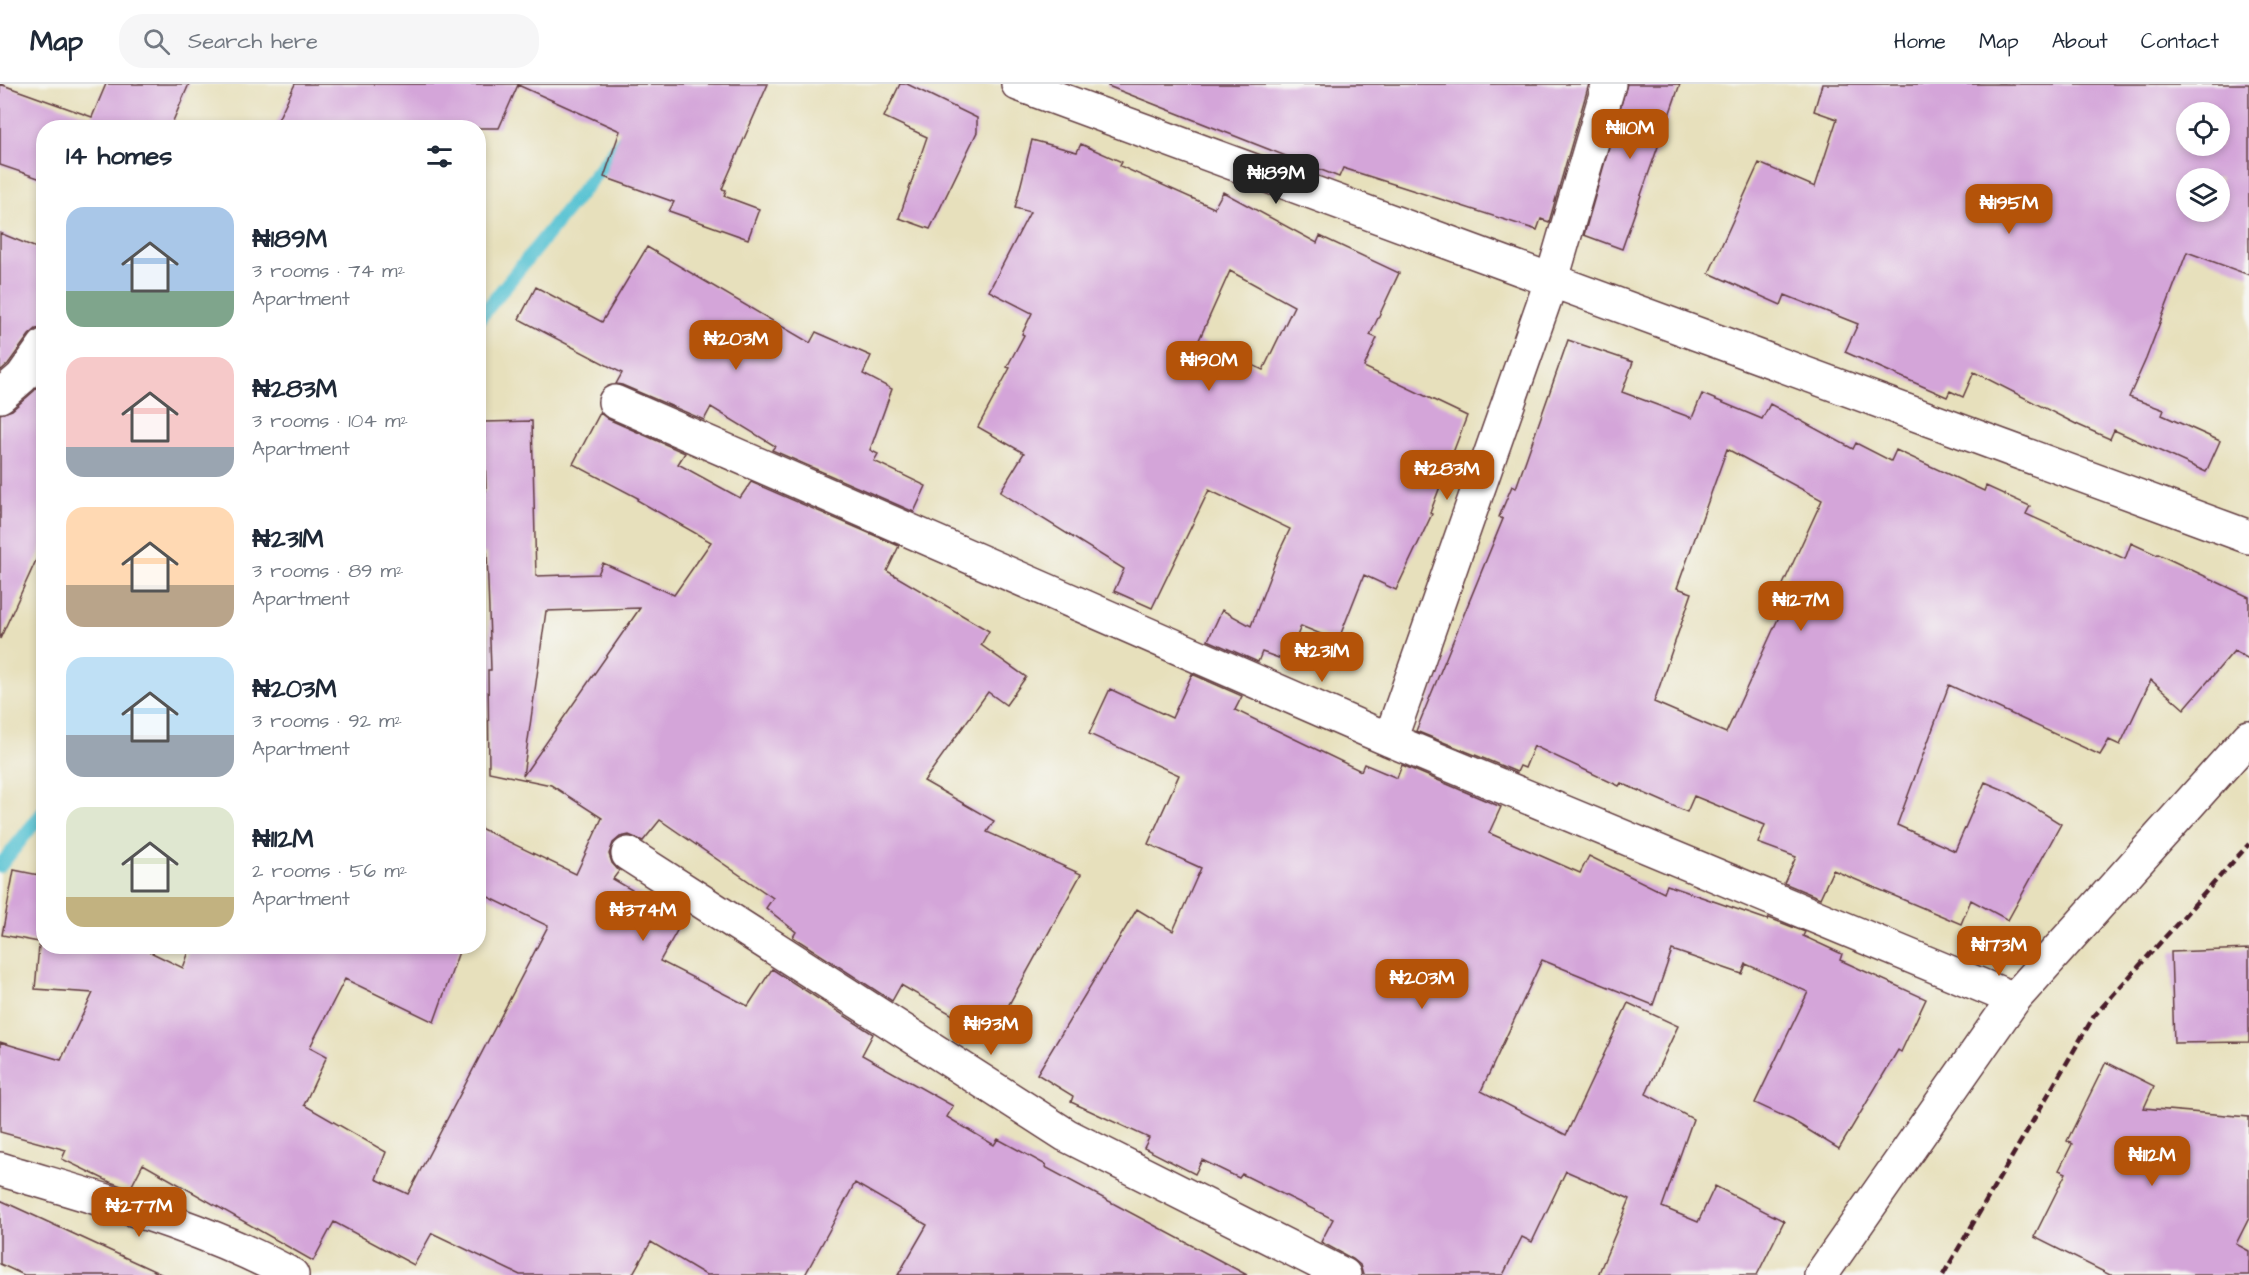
<!DOCTYPE html>
<meta charset="utf-8">
<style>
:root{--surface:#fff;--page:#f6f6f7;--text:#1f2937;--muted:#747a83;--line:#e0e1e3;--accent:#b45309}
body{margin:0;font-family:"Architects Daughter",sans-serif;background:var(--page);color:var(--text);height:100vh;display:flex;flex-direction:column;font-size:22px;white-space:nowrap}
*{box-sizing:border-box;margin:0}
p{font-size:20px;color:var(--muted)}
.icon{flex:none;width:33px;height:33px;fill:none;stroke:currentColor;stroke-width:2;stroke-linecap:round;stroke-linejoin:round}
.map{position:relative;flex:1;overflow:hidden}
.panel{position:absolute;left:36px;top:36px;width:450px;height:834px;display:flex;flex-direction:column;background:var(--surface);border-radius:24px;box-shadow:0 3px 9px #0003}
.panel>*{flex:none}
.controls{position:absolute;left:2176px;top:18px;display:grid;gap:12px}
.controls a{display:grid;place-items:center;width:54px;height:54px;border-radius:50%;background:var(--surface);box-shadow:0 3px 9px #0003;font-size:30px}
.price{position:absolute;translate:-50% -51px;padding:0 14px;border-radius:12px;background:var(--accent);color:#fff;font-size:20px;line-height:39px;filter:drop-shadow(0 2px 3px #0008)}
.price::after{content:'';position:absolute;left:50%;top:36px;width:18px;height:14px;margin-left:-9px;background:inherit;clip-path:polygon(0 0,100% 0,50% 100%)}
.price.current{background:#222;color:#fff}
ul{padding:0;list-style:none}
li{display:flex;align-items:center;gap:18px;height:150px;padding:0 30px}
li span{display:grid;place-items:center;flex:none;width:168px;height:120px;border-radius:18px;color:#555}
li>.icon{margin-inline-start:auto}
span .icon{width:72px;height:72px;fill:#fffc;stroke-width:1}
li b{font-size:26px}
h2{display:flex;justify-content:space-between;align-items:center;height:72px;padding:0 30px;font-size:26px}
header{display:flex;align-items:center;gap:36px;box-sizing:border-box;height:84px;padding:0 30px;background:var(--surface);border-bottom:2px solid var(--line)}
header strong{font-size:28px}
nav{display:flex;gap:33px;margin-inline-start:auto;font-size:21px}
.search{width:420px;height:54px;background:var(--page);display:flex;align-items:center;gap:15px;box-sizing:border-box;padding:0 21px;border-radius:24px;color:var(--muted);font-size:22px}
.map>svg:first-child{display:block}
.lines{fill:none;stroke-linecap:round;stroke-linejoin:round}
.stream{stroke:#58c3d3;stroke-width:14}
.building{fill:#d4a5d9;fill-rule:evenodd}
.minor-casing{stroke:#623c41;stroke-width:36}
.secondary-casing{stroke:#623c41;stroke-width:36}
.minor{stroke:#fff;stroke-width:33}
.secondary{stroke:#fff;stroke-width:33}
.rail{stroke:#4a1f2b;stroke-width:4.5;stroke-dasharray:9 4.5;stroke-linecap:butt}
</style>
<header>
<strong>Map</strong>
<div class="search"><svg class="icon" aria-label="search" viewBox="0 0 24 24"><circle cx="10" cy="10" r="6"/><path d="M15 15l6 6"/></svg>Search here</div>
<nav><a>Home</a><a>Map</a><a>About</a><a>Contact</a></nav>
</header>
<div class="map">
<svg width="2249" height="1191" viewBox="0 0 2249 1191">
<rect width="100%" height="100%" fill="#f6f6f2"/>
<filter id="ink" filterUnits="userSpaceOnUse"><feTurbulence type="fractalNoise" baseFrequency=".0167" numOctaves="2"/><feDisplacementMap in="SourceGraphic" scale="12" xChannelSelector="R" yChannelSelector="G"/><feConvolveMatrix kernelMatrix="1 2 1 2 8 2 1 2 1" color-interpolation-filters="sRGB"/></filter>
<filter id="wash" filterUnits="userSpaceOnUse"><feTurbulence type="fractalNoise" baseFrequency=".008" numOctaves="4" result="noise"/><feDisplacementMap in="SourceGraphic" scale="24" xChannelSelector="R" yChannelSelector="G"/><feGaussianBlur stdDeviation="1.35" result="paint"/><feColorMatrix in="noise" values="0 0 0 0 0 0 0 0 0 0 0 0 0 0 0 0 0 1.4 0 .05"/><feComposite in="paint" operator="in"/></filter>
<g filter="url(#wash)">
<rect width="100%" height="100%" fill="#e7e0bc"/>
<g class="lines">
<!-- stream -->
<path class="stream" d="M478,236l146,-181
M0,782l44,-55"/>
</g>
<g id="blocks">
<!-- building -->
<path class="building" d="M0,0l92,33 14,-33h83l-19,44h-126v52l-44,-15z
M295,0h473l-46,105 4,1 -2,6 35,13 -11,30 -79,-28 5,-9 -70,-25 16,-46 -102,-46 -19,43h-225z
M900,0h7l70,34v14l-47,97 -31,-11 28,-81 -43,-20z
M1109,0h480l-40,138 -8,-3 -4,11 -194,-62 -4,9 -231,-91z
M1627,0h53l-58,165 -38,-14z
M1822,0h427v191l-62,-23 -41,107 -17,38 35,13 -2,5 58,26 -14,31 -92,-42 -4,9 -34,-15 -102,-52 -11,25 -13,-6 -3,6 -102,-45 13,-28 -73,-29 -4,10 -72,-32 50,-110 56,24 22,-68 -23,-8zM2187,28h33v34h-33zM2187,94h33v34h-33z
M1032,56l45,12 4,-8 41,18 -2,4 94,42 9,-16 94,51 3,-7 79,37 -29,62 7,3 -13,29 103,49 -37,97 2,1 -36,76 -32,-15 -26,66 -37,-15 -14,35 -25,-9 -4,10 -50,-22 14,-30 29,16 28,-74 11,-23 -81,-39 -57,118 -38,-17 10,-22 -124,-77 24,-39 -46,-26 32,-59 -3,-1 17,-32 -2,-1 10,-21 -43,-22 41,-79 -15,-4zM1230,187l64,35 -31,64 -64,-30z
M0,149l44,18v77l-8,1 -7,6 -21,29 -8,7z
M647,163l163,96 6,-11 55,24 -8,18 29,15 -22,61 8,4 -4,7 52,25 -12,26 -142,-62 3,-4 -64,-39 -7,13 -82,-35 -6,-1 6,-11 -103,-54 17,-32 66,35z
M1568,256l65,22 -11,30 70,26 10,-24 60,25 8,-15 83,45 3,-6 35,18 5,-11 88,41 2,-5 44,20 -4,8 99,45 6,-16 26,12 1,-1 91,43v62l-15,-8 -50,58 -33,-29 -31,65 -11,-5 -9,15 -151,-70 -52,140 58,26 30,-69 26,11 50,31 -53,96 -37,-20 -10,24 -128,-54 -13,28 -36,-15 12,-26 -38,-14 7,-18 -71,-29 -7,16 -66,-29 -2,3 -85,-40 -9,22 -5,-2 -3,6 -101,-41 87,-212 -4,-2 13,-31 4,2zM1727,365l95,51 -48,104 9,4 -57,125 -72,-31 38,-109 -15,-5z
M44,295l-1,166 -43,94v-225l12,-4 22,-19z
M600,329l8,6 77,34 -7,11 62,34 11,-16 148,64 -12,25 102,60 -8,14 45,32 -20,28 -18,-13 -64,89 70,40 -7,11 94,42 -90,163 -90,-52 -9,16 -99,-64 3,-5 -30,-24 7,-10 -113,-78 -17,21 -14,-6 -9,2 -7,6 -4,11 3,9 7,8 -6,8 70,41 -23,41 88,45 24,-37 101,65 -11,21 91,51 -6,11 47,28 4,-6 48,26 -1,2 202,108h-349l29,-50 -72,-42 -50,92h-99l-55,-33 -19,33h-112l-88,-42 -18,32 -80,-43 -21,39 -170,-97 -13,25 -20,-7 -48,-23 4,-9 -66,-18v-90l61,18 32,-67 -58,-4 4,-43h99l45,22 8,-22h270l-27,76 -89,-43 -35,68 17,9 -23,49 82,47 -10,27 32,15 140,-268 -70,-34v-65l98,47 26,-56 -51,-33 -62,-13 -1,-102h3l-4,-117 -9,1v-62l8,-1 -2,-69 48,-1 4,155 62,-2 5,-11 71,32 37,-53 -74,-42 1,-2 -65,-34zM640,524l-117,168 23,-165z
M1192,590l50,22 -7,14 126,61 3,-7 33,14 5,-13 99,42 -12,26 91,40 9,-17 75,37 3,-8 101,35 1,-2 36,14 -2,4 39,18 -2,6 86,39 -25,53 -3,-2 -59,99 -47,-29 -37,-17 53,-111 -62,-28 -4,10 -70,-24 -19,55 -111,-45 -61,131 85,44 62,-132 50,23 -32,68 47,25 -31,88 36,15 17,-36 69,35 -27,54h-159l32,-76 -64,-28 -34,71 -10,-5 -19,38h-140l-3,-10 -7,-6 -32,-17 12,-23 -91,-45 -3,4 -37,-18 -7,14 -51,-26 5,-10 -78,-36 2,-6 -36,-22 100,-165 36,22 28,-63 -53,-24 31,-69 -90,-41 21,-45 62,29z
M14,786l30,6v67l-42,-8z
M2249,865v93l-75,1 -3,-91z
M2106,978l48,24 -10,22 105,9v101l-13,26 13,7v24h-139l-76,-38 32,-64 -7,-3 13,-26 -5,-3z
M0,1116l163,75h-139l-24,-11z"/>
</g>
</g>
<g filter="url(#ink)">
<use href="#blocks" fill-opacity="0" stroke="#623c41" stroke-width="1.5"/>
<g class="lines">
<defs>
<path id="minor" d="M1018,0l1231,453
M0,312l22,-19 22,-31
M615,318l775,338 624,259
M1390,656l162,-461 57,-195
M628,770l438,281 278,140
M0,1085c99,30 202,56 292,106"/>
<path id="secondary" d="M1821,1191l193,-276 235,-262"/>
</defs>
<!-- minor casing -->
<use href="#minor" class="minor-casing"/>
<!-- secondary casing -->
<use href="#secondary" class="secondary-casing"/>
<!-- minor -->
<use href="#minor" class="minor"/>
<!-- secondary -->
<use href="#secondary" class="secondary"/>
<!-- rail -->
<path class="rail" d="M1943,1191l151,-259 155,-172"/>
</g>
</g>
</svg>
<div class="controls">
<a><svg class="icon" aria-label="locate" viewBox="0 0 24 24"><circle cx="12" cy="12" r="6"/><path d="M12 2v4M12 18v4M2 12h4M18 12h4"/></svg></a>
<a><svg class="icon" aria-label="layers" viewBox="0 0 24 24"><path d="M12 4l9 5-9 5-9-5zM3 14l9 5 9-5"/></svg></a>
</div>
<b class="price" style="left:1630px;top:76px">₦110M</b>
<b class="price current" style="left:1276px;top:121px">₦189M</b>
<b class="price" style="left:2009px;top:151px">₦195M</b>
<b class="price" style="left:736px;top:287px">₦203M</b>
<b class="price" style="left:1209px;top:308px">₦190M</b>
<b class="price" style="left:1447px;top:417px">₦283M</b>
<b class="price" style="left:1801px;top:548px">₦127M</b>
<b class="price" style="left:1322px;top:599px">₦231M</b>
<b class="price" style="left:643px;top:858px">₦374M</b>
<b class="price" style="left:1999px;top:893px">₦173M</b>
<b class="price" style="left:1422px;top:926px">₦203M</b>
<b class="price" style="left:991px;top:972px">₦193M</b>
<b class="price" style="left:2152px;top:1103px">₦112M</b>
<b class="price" style="left:139px;top:1154px">₦277M</b>
<section class="panel">
<h2>14 homes<svg class="icon" aria-label="filters" viewBox="0 0 24 24"><path d="M4 7h16M4 17h16"/><circle cx="9" cy="7" r="2"/><circle cx="15" cy="17" r="2"/></svg></h2>
<ul>
<li><span style="background:linear-gradient(#a9c7e8 70%,#7fa58c 0)"><svg class="icon" aria-label="home" viewBox="0 0 24 24"><path d="M3 11l9-7 9 7M6 9v11h12V9"/></svg></span><div><b>₦189M</b><p>3 rooms · 74 m²</p><p>Apartment</p></div></li>
<li><span style="background:linear-gradient(#f6c9c9 75%,#9aa5b1 0)"><svg class="icon" aria-label="home" viewBox="0 0 24 24"><path d="M3 11l9-7 9 7M6 9v11h12V9"/></svg></span><div><b>₦283M</b><p>3 rooms · 104 m²</p><p>Apartment</p></div></li>
<li><span style="background:linear-gradient(#ffd9b3 65%,#b9a48a 0)"><svg class="icon" aria-label="home" viewBox="0 0 24 24"><path d="M3 11l9-7 9 7M6 9v11h12V9"/></svg></span><div><b>₦231M</b><p>3 rooms · 89 m²</p><p>Apartment</p></div></li>
<li><span style="background:linear-gradient(#bfe0f5 65%,#9aa5b1 0)"><svg class="icon" aria-label="home" viewBox="0 0 24 24"><path d="M3 11l9-7 9 7M6 9v11h12V9"/></svg></span><div><b>₦203M</b><p>3 rooms · 92 m²</p><p>Apartment</p></div></li>
<li><span style="background:linear-gradient(#dfe7d0 75%,#c2b280 0)"><svg class="icon" aria-label="home" viewBox="0 0 24 24"><path d="M3 11l9-7 9 7M6 9v11h12V9"/></svg></span><div><b>₦112M</b><p>2 rooms · 56 m²</p><p>Apartment</p></div></li>
</ul>
</section>
</div>
